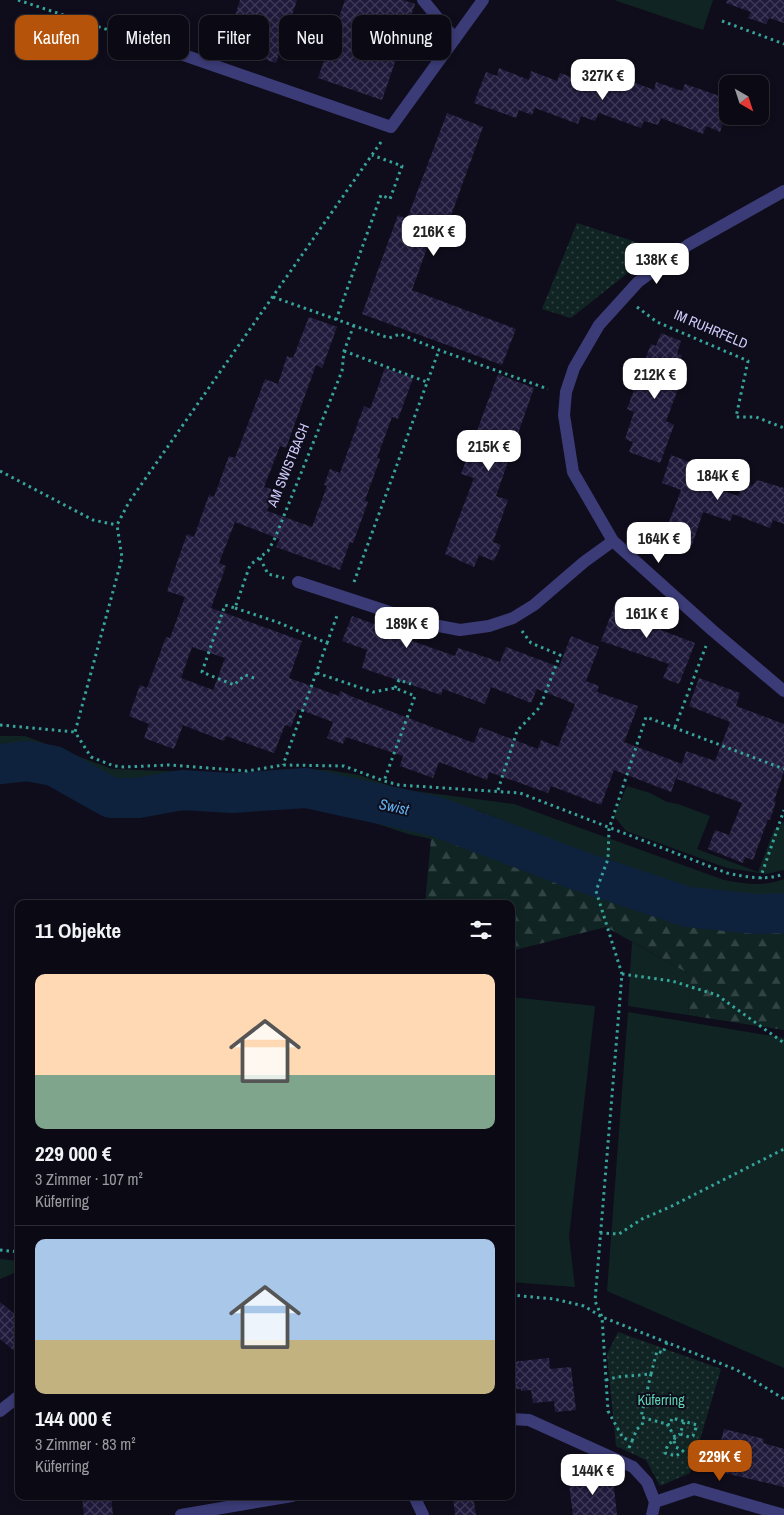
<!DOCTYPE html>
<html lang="de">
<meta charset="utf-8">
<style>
:root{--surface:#0b0a14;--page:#191822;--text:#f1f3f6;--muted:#9a9aa0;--line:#2b2b34;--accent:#b45309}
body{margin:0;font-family:"Archivo Narrow",sans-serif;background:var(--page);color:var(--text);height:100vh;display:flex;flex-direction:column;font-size:19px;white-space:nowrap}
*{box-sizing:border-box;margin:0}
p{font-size:16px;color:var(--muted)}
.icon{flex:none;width:28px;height:28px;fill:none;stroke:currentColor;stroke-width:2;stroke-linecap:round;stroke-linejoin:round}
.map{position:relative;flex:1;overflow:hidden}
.details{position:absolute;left:15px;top:900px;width:500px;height:600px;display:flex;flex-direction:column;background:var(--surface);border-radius:10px;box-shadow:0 2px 8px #0003,0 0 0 1px var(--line)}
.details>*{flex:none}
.hud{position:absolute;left:15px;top:15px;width:500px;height:45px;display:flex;gap:10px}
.needle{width:32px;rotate:141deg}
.buttons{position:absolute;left:719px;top:75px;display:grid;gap:10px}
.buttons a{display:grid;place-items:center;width:50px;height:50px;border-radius:10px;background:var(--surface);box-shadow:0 2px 8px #0003,0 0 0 1px var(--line);font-size:25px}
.price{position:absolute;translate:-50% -42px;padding:0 11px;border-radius:10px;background:#fff;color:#222;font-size:16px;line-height:32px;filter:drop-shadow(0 1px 2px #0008)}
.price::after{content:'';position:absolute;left:50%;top:30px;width:15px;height:11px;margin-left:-8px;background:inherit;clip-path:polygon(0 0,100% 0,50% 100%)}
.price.current{background:var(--accent);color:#fff}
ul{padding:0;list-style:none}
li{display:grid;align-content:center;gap:10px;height:265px;padding:0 20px}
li+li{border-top:1px solid var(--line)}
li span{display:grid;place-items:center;height:155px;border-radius:10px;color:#555}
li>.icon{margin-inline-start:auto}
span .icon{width:90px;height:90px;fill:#fffc;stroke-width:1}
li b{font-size:21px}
h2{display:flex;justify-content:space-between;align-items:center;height:60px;padding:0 20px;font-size:21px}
.pill{padding:0 18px;border-radius:10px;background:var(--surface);box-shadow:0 2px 8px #0003,0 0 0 1px var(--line);font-size:18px;line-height:45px}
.pill.current{background:var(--accent);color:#fff}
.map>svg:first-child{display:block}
.green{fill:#102523}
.forest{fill:url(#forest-firs)}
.park{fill:url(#park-dots)}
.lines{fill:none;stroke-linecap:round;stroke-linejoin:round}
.river{stroke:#0f223d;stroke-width:40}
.building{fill:url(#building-cross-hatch);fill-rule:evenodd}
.path{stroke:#36a49a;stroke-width:3;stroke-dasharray:2.5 4;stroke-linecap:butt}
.service{stroke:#3b3b77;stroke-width:12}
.minor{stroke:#3b3b77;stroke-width:12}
.labels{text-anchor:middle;stroke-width:4;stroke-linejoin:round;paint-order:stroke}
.street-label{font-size:14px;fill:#cfcbfb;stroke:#0f0d1b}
.park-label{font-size:14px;fill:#5ed4b2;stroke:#0f0d1b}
.water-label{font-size:15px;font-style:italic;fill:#62b4f2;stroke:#0f0d1b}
</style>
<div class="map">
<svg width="784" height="1515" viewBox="0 0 784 1515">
<defs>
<pattern id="forest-firs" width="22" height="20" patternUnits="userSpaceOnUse" patternTransform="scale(1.25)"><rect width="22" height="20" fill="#102523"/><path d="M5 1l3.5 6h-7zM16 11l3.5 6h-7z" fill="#324344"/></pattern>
<pattern id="park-dots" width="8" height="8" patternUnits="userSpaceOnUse" patternTransform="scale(1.25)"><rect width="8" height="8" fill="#102523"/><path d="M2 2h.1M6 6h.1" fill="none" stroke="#324344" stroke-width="1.8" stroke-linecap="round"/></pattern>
<pattern id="building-cross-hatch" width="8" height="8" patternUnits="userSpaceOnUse" patternTransform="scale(1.25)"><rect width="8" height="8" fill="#201a3b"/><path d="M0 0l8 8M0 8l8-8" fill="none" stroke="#3f3a58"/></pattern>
</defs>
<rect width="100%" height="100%" fill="#0f0d1b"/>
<!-- green -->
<path class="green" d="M614,0h99l-10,30z
M25,736l87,33 135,5 38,-5 43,1 31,5 40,14 115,15 210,76c23,4 38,7 60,-1v18l-4,3 -62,-4 -31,-8 -83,-30 -66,-21 -48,-23 -71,-22 12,47 -23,-5 -45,-15 -60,-14 -154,7c-14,0 -29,2 -42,-3 -20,-7 -36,-23 -54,-30 -16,-6 -37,-8 -53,-3v-33z
M627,786l23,7 17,9 11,2 32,12 -13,33 61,23 16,-42 10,-8v48l-18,4 -39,-6 -101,-37 -12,-15z
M632,942l59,33 -3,40 -60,-9z
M511,997l84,9 -26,231 6,50 -64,-5z
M628,1012l156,26v330l-177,-77z
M0,1259l19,2v10l-19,8z"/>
<!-- forest -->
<path class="forest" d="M0,736h25l-25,7z
M418,792l72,22 48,23 66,21 83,30 31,8 62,4 4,-3v133l-96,-15 3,-40 -85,-48 -95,24v-47h-86l6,-65z"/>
<!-- park -->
<path class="park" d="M577,223l81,26 -87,69 -29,-9z
M618,1332l103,37 -31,104 -30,13 -14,-26 -30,-14 -9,-92z"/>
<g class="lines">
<!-- river -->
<path class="river" d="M0,764l28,-3 26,5 57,32h27l44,-8 50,3 74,-5 129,28 145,55 108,36 68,7 28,-1"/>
</g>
<!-- building -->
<path class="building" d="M240,0h57l-21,63 -30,-10 9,-23 -22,-8z
M345,0h58l12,4 -33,96 -64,-22z
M727,0h57v23l-15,-5 -3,6 -18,-6 3,-6 -25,-9z
M499,68l30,12 2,-9 26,10 3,-8 31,11 3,-7 25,9 3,-8 32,12 2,-8 26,9 3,-7 43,15v26l-5,-2 -3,9 -14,-6 -3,8 -42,-16 -3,7 -14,-4 -3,7 -42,-15 -4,8 -14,-5 -3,8 -43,-16 -3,7 -13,-5 -3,8 -42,-15 12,-31 11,4z
M447,113l36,14 -35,97 -11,-4 -25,70 104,39 -14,36 -140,-51 36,-99 9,4z
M309,317l28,10 -15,41 -6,-3 -30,83 -6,-2 -16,41 11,3 -8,21 45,16 15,-41 -3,-1 6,-16 10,4 24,-67 6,3 15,-41 28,10 -15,41 -6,-2 -15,41 3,1 -15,41 3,2 -15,41 -3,-1 -10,28 -64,-23 4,-8 -45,-17 -16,41 7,3 -15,42 91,33 -13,37 50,18 1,-5 13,6 121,46 6,-16 58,22 3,-9 17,7 17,-43 -38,-15 -6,14 -40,-16 -6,17 -42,-15 -2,6 -79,-27 5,-18 -25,-9 10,-25 41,15 -1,3 63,22 3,-8 42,14 6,-15 53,20 12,-31 28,11 -13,34 13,5 -2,6 41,14 -14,36 58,22 4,-13 29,10 15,-39 -41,-16 10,-28 41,15 -4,13 48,18v47l-10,30h2l-6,19 -2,-1 -15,41 -8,-3 -2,6 -35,-14 7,-19 14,5 13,-32 -65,-24 3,-11 -9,24 -57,-22 -13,35 -50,-19 -3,7 -59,-21 -2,8 -48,-18 -6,16 -33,-12 3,-10 -57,-19 -3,7 -16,-6 6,-16 -35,-13 -7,18 -6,-2 -11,28 -48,-17 -2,5 -41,-16 -9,24 -30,-11 5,-14 -20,-8 11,-31 7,3 19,-51 4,1 15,-41 -18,-6 20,-57 7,3 15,-42 5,2 15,-41 6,2 30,-79 13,5 9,-28 6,2zM192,647l33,11 -12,32 -32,-12z
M661,333l20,8 -4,13 5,1 -5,12 8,3 -19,51 8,4 -14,38 -31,-11 4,-10 -8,-3 9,-27 -7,-3 24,-65 5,2z
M498,374l36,14 -38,108 12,4 -15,42 8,3 -7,16 -15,-6 -5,12 -29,-13 29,-76 -13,-4z
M671,455l26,10 -3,7 14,5 -2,8 32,11 5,-13 9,3 5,-6 27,8v36l-11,-4 -3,8 -37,-14 -3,7 -27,-9 -11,33 -21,-8 5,-12 -7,-3 12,-32 -19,-7z
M617,599l41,15 -5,13 42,16 -16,41 -16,-6 6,-14 -68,-23z
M0,1302l19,16v37l-19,-16z
M549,1358l1,11 21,-2 5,43 -21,2 -1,-11 -21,2 -2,-13 -10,1v-2h-10v-27z
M724,1429l40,10 -1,4 21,6v38l-72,-17 1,-3 -11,-3 5,-20 12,4z
M598,1470l1,11 14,-2 4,36h-44l-4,-31 10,-1 -1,-10z
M82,1496h29l2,19h-29z
M453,1496h20l3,19h-21z"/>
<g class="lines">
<!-- path -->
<path class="path" d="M18,0l142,47
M722,21l62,23
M381,142l-252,360 -12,23 5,33 -47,174 16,25 23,9 10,1 45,-2 78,6 36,-6 61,1 40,15 15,4 121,8 207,80c20,4 37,8 57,1
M273,297l116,41 11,-4 39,16 109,39
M637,307l20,15 91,39 -12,56h20l28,11
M336,320l45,-125 9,4 12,-33 -30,-11
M344,351l83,31
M0,471l93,49 24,5
M260,558l8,16 16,4
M354,582l85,-232
M235,608l42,14 50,21 -44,122
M327,643l11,-30
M317,673l56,19 22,-4 20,8 -31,85
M254,678l-9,-3 -11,10 -32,-13 23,-67 10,3 15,-43 18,-14 7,-13 67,-167 2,-20 10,-26
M395,688l4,-8 12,4
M0,725l75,7
M675,727l31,-81
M498,790l19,-59 23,-24 20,-52 -29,-12 -9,-12
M760,879l24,-69
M622,974l50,7 45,14 67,48
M600,1233l19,1 23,-15 28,-12 114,-58
M0,1250l19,2
M511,1295l43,4 30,7 18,11 23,9 112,44 47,29
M651,1374l-10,43 29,8 2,-7 25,7 -4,11 -4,1 -9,-3 4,-12
M606,1380l11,-3 34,-3 6,-23 6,2 4,-11
M667,1424l8,13 5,-3
M632,1441l5,-12 5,-4 2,-7
M674,1441l2,6 7,4 -7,5 -11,-3 3,-9 6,-3 1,-4
M629,1448l3,-7 -9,-3 -15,-27 -6,-94 -7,-16 27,-327 -26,-83 12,-32 1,-30 37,-112 138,52"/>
<!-- service -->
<path class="service" d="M423,0l32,39
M175,52l216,75 92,-127"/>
<!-- minor -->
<path class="minor" d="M784,191l-96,54 -50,37 -39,43 -25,43 -8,24 -2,23 9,57 40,69 99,89 72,61
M298,582l125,41 37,7 29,-4 24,-8 21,-13 50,-43 29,-21
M0,1411l19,-15
M511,1419l18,1 104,47 14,15 8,20
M414,1496l9,19
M655,1502l39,-13 90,26
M181,1515l111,-19
M652,1515l3,-13"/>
</g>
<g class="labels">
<!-- street labels -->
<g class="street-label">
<text transform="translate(711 329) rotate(23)" y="5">IM RUHRFELD</text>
<text transform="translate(288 465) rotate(-68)" y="5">AM SWISTBACH</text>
</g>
<!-- park labels -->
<g class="park-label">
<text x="661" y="1405">Küferring</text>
</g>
<!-- water labels -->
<g class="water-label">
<text transform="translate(394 807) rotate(12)" y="5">Swist</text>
</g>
</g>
</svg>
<div class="buttons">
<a><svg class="needle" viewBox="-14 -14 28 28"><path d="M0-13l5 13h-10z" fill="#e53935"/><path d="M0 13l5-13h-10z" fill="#9a9aa0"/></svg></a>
</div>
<b class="price" style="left:603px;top:101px">327K €</b>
<b class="price" style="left:434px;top:257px">216K €</b>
<b class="price" style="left:657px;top:285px">138K €</b>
<b class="price" style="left:655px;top:400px">212K €</b>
<b class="price" style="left:489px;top:472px">215K €</b>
<b class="price" style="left:718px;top:501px">184K €</b>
<b class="price" style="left:659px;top:564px">164K €</b>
<b class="price" style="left:647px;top:639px">161K €</b>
<b class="price" style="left:407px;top:649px">189K €</b>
<b class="price current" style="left:720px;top:1482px">229K €</b>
<b class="price" style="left:593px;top:1496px">144K €</b>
<div class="hud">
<a class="pill current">Kaufen</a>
<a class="pill">Mieten</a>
<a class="pill">Filter</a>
<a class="pill">Neu</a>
<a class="pill">Wohnung</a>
</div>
<section class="details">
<h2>11 Objekte<svg class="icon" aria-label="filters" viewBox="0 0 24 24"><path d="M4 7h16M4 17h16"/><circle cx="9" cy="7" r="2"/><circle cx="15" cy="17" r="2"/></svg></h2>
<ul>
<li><span style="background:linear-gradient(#ffd9b3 65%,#7fa58c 0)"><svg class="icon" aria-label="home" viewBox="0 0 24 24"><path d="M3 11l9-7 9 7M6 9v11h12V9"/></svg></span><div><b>229 000 €</b><p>3 Zimmer · 107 m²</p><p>Küferring</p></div></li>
<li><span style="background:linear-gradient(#a9c7e8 65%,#c2b280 0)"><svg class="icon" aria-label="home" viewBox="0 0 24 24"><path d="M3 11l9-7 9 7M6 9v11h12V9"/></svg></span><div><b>144 000 €</b><p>3 Zimmer · 83 m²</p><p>Küferring</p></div></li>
</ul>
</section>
</div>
